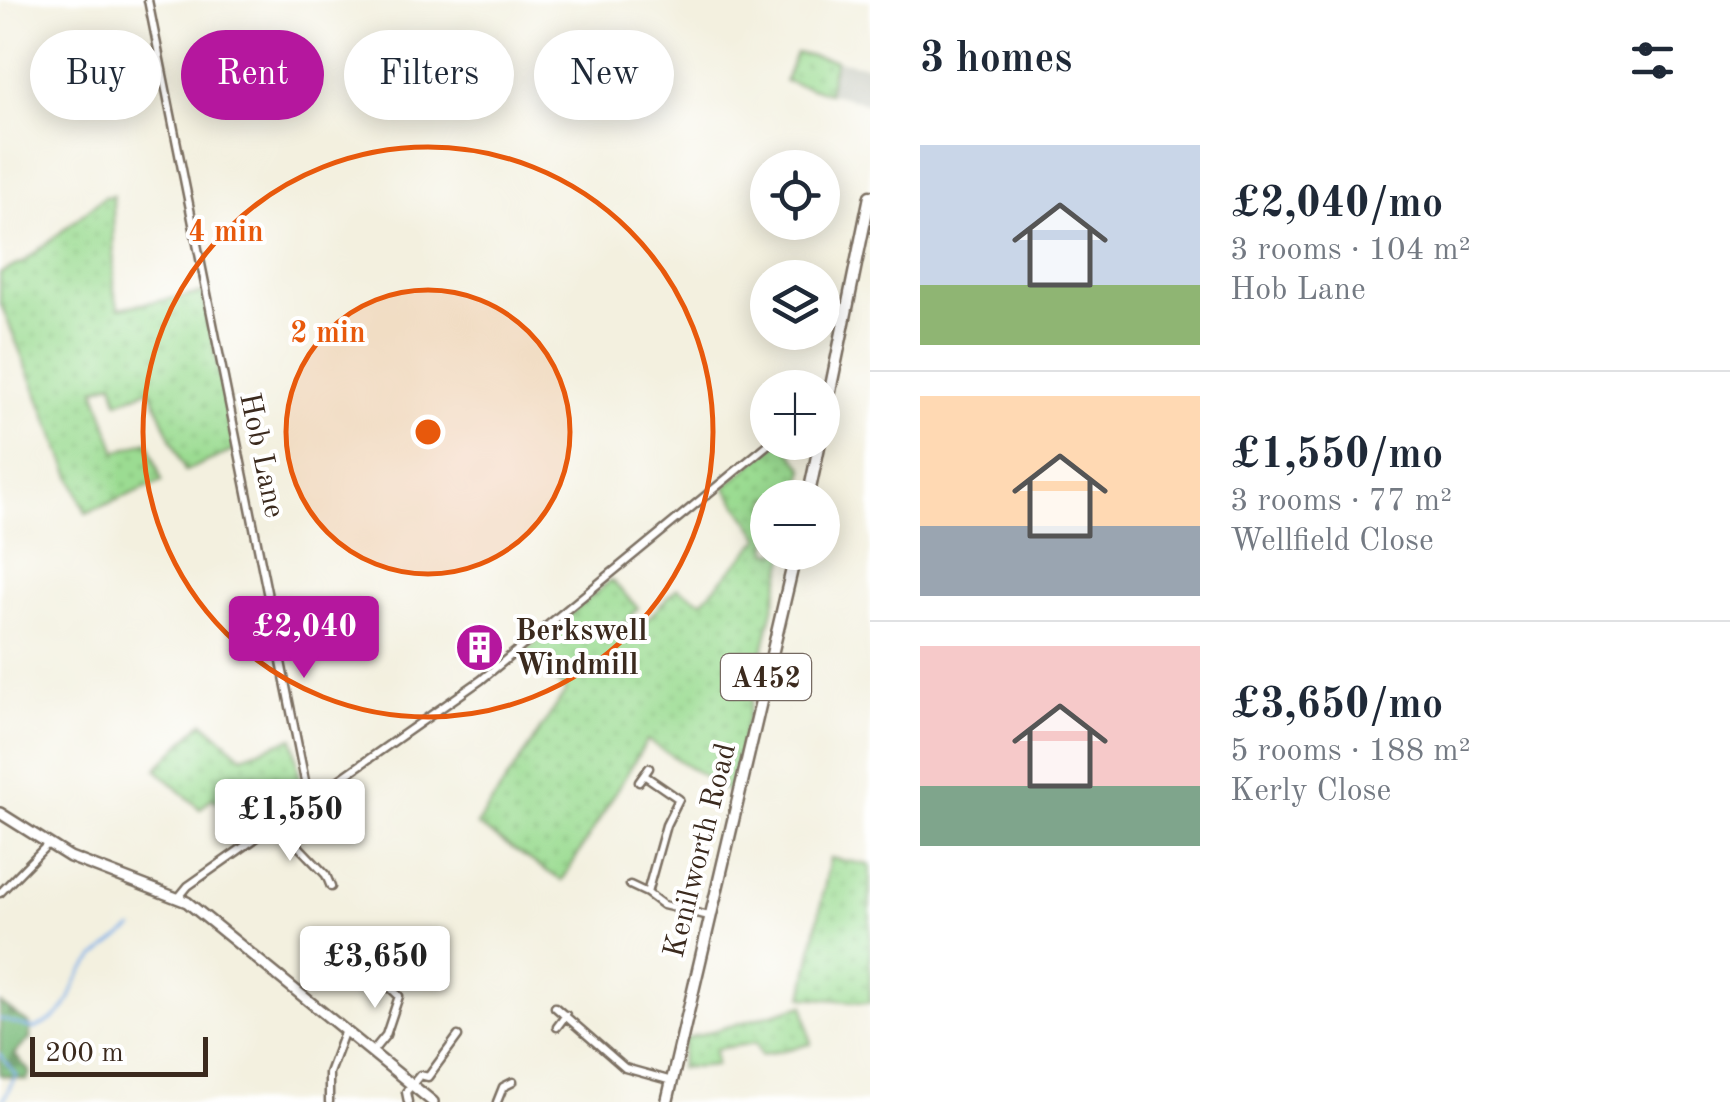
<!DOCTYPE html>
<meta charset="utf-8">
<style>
:root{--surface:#fff;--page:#f2f2f3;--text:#1f2937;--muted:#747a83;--line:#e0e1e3;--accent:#b5179e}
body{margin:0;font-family:"Old Standard TT",serif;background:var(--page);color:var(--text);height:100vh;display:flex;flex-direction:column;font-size:38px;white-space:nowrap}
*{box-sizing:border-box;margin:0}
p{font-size:32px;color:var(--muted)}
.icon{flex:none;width:55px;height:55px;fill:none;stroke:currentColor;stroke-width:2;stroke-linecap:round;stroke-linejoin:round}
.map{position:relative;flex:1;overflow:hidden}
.drawer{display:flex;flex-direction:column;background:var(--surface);width:860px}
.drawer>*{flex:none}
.top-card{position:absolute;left:30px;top:30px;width:690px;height:90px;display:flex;gap:20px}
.controls{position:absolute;left:750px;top:150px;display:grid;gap:20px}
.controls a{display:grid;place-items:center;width:90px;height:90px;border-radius:50%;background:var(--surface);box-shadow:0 5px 25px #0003;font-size:50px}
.scale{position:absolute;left:30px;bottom:25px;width:178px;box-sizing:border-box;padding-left:10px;border:5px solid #3b2a1e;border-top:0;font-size:28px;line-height:35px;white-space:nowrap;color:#3b2a1e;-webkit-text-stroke:8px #fff;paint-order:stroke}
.price{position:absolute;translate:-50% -85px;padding:0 22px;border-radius:10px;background:#fff;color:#222;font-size:32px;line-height:65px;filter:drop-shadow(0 2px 5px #0008)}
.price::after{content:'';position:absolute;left:50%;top:60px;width:30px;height:22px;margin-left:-15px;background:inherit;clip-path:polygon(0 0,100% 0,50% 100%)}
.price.current{background:var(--accent);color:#fff}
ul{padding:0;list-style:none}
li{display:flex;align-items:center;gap:30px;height:250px;padding:0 50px}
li+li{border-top:2px solid var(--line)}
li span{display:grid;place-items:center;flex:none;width:280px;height:200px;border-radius:0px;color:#555}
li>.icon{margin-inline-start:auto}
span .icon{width:120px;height:120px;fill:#fffc;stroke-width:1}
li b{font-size:42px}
h2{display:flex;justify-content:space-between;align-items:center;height:120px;padding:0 50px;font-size:42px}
.tag{padding:0 35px;border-radius:45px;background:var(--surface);box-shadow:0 5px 25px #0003;font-size:35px;line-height:90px}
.tag.current{background:var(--accent);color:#fff}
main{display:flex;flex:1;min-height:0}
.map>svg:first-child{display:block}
.industrial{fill:#c3c6b9}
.grass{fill:url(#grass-dots);stroke:#6b8358;stroke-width:2.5}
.forest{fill:url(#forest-firs);stroke:#5c734d;stroke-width:2.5}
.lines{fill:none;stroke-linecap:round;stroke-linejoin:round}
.stream{stroke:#7aade7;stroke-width:2.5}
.minor-casing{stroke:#7b6f62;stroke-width:11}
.major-casing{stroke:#7b6f62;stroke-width:14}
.highway-casing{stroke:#7b6f62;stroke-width:15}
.minor{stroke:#fff;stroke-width:6}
.major{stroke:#fff;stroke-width:9}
.highway{stroke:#fff;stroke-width:10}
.ring{fill:none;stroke:#e8590c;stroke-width:5}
.labels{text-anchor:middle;stroke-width:8;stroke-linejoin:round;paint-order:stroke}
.shield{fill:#fff;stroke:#766a62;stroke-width:2.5}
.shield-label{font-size:28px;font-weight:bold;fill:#3b2a1e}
.street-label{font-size:30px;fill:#3b2a1e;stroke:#fff}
.poi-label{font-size:30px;font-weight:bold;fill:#3b2a1e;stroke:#fff;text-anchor:start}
.centre{fill:#e8590c;stroke:#fff;stroke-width:5}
.ring-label{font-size:30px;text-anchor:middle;font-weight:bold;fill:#e8590c;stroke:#fff;stroke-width:8;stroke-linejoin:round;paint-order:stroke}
</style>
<main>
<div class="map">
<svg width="870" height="1102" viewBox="0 0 870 1102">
<defs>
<pattern id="grass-dots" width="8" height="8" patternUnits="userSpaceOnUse" patternTransform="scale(2.5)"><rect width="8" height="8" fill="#9bdc92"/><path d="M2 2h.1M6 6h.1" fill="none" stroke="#86bd7d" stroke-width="1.8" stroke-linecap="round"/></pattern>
<pattern id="forest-firs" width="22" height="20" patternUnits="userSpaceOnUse" patternTransform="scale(2.5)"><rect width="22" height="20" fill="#7cbc7c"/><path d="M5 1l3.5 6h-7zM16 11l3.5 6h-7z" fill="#679965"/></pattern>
</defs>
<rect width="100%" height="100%" fill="#fff"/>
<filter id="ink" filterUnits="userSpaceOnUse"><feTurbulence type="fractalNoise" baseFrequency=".01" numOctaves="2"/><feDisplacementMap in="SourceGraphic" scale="20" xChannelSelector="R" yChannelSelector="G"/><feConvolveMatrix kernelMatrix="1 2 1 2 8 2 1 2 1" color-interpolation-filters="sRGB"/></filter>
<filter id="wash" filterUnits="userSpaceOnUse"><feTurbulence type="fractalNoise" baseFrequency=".0048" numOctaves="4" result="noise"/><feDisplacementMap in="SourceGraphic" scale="40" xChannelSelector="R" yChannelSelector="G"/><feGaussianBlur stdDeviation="2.25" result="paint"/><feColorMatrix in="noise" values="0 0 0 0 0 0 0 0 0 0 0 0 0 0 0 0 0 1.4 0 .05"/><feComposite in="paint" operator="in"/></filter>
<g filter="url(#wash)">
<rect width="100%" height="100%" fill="#f3f0df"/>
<!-- industrial -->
<path class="industrial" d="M835,60l35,6v38l-42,-11z"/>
<!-- grass -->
<path class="grass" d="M796,53l39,7 -7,33 -43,-12z
M113,196l1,95 5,17 84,-15 32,157 -50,21 -35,-82 -32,13 -5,-20 -18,7 21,63 32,-11 14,40 -76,32 -86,-211v-29l24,-11 80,-65z
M778,443h5l21,25 -6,29 -30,1v54l18,1 -56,240 -83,-53 -85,141 -85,-56 89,-134 -40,-40 85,-71 27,28 -14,15 9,11 44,-46 25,13 59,-63 -36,-51z
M203,722l39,34 51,-18 10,59 -44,35 -47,-34 -12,11 -44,-40z
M830,858l40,7v138l-67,-6z
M804,1005l7,39 -50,11 -5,-12 -41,6 1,16 -36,3 4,-29z"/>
<!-- forest -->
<path class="forest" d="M0,1003l30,22v14l-16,15 16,18 -3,8 -27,-5z"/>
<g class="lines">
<!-- stream -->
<path class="stream" d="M0,1019l34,10c48,-20 28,-37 55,-65 12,-14 30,-25 44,-36
M0,1054l16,21 -14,27"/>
</g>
</g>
<g filter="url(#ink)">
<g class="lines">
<defs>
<path id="minor" d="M148,0l161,801
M644,775l35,24 -13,26 -19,68 16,12 46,11
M639,782l10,-14
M277,824l49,51 5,12
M630,885l17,8
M0,893l47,-48
M179,897l9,-11 293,-206 290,-238
M372,971l27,25 -13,39 -14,17
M555,1007l70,61 47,13
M557,1027l9,-12
M329,1102v-29l16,-43
M408,1102l-2,-10 14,-17 8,2 30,-41
M497,1102l6,-15 10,-5"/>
<path id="major" d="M0,813l70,44 117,45 246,200"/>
<path id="highway" d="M822,430l48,-234
M808,498l12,-56
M667,1102l129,-550"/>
</defs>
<!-- minor casing -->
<use href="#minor" class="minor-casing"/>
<!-- major casing -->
<use href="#major" class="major-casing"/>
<!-- highway casing -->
<use href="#highway" class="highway-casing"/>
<!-- minor -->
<use href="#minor" class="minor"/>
<!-- major -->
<use href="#major" class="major"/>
<!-- highway -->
<use href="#highway" class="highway"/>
</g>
</g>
<!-- distance rings -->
<circle cx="428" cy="432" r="142" fill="#e8590c" fill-opacity=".12"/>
<g class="ring">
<circle cx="428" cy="432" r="142"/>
<circle cx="428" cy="432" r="285"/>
</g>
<!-- icons -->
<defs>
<symbol id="building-disc" viewBox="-11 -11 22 22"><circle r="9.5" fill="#b5179e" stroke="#fff"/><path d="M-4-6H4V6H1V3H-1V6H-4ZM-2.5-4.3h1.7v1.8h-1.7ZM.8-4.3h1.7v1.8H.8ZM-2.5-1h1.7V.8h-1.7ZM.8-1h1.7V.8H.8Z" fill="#fff"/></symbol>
</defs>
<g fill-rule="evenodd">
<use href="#building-disc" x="452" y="620" width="55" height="55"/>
</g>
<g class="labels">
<!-- shield labels -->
<rect class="shield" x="721" y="654" width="90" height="46" rx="8"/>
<g class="shield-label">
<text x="766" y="687">A452</text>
</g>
<!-- street labels -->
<g class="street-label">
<text transform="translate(263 455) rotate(78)" y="10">Hob Lane</text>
<text transform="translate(699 850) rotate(-76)" y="10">Kenilworth Road</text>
</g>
<!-- poi labels -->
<g class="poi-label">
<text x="515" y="640">Berkswell<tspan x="515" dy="34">Windmill</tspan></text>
</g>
</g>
<circle cx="428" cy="432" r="15" class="centre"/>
<g class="ring-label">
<text x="226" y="241">4 min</text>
<text x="328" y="342">2 min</text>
</g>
</svg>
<div class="controls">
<a><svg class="icon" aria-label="locate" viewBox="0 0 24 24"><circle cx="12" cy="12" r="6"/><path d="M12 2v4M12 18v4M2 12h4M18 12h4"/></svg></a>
<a><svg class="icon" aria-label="layers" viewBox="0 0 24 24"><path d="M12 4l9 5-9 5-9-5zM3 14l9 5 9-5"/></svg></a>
<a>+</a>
<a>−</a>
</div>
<div class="scale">200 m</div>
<b class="price current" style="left:304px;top:681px">£2,040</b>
<b class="price" style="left:290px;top:864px">£1,550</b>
<b class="price" style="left:375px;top:1011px">£3,650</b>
<div class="top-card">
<a class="tag">Buy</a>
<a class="tag current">Rent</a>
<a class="tag">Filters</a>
<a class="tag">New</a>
</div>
</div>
<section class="drawer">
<h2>3 homes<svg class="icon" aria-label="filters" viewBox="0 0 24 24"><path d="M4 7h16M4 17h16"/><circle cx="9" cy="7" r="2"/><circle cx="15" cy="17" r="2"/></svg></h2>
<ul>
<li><span style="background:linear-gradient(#c9d6e8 70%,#8fb573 0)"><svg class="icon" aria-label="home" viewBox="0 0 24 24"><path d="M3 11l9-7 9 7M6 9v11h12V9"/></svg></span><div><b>£2,040/mo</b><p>3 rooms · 104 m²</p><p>Hob Lane</p></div></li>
<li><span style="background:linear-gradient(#ffd9b3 65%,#9aa5b1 0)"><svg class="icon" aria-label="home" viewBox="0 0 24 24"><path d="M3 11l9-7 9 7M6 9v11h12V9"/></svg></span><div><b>£1,550/mo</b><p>3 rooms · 77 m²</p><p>Wellfield Close</p></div></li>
<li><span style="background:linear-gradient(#f6c9c9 70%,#7fa58c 0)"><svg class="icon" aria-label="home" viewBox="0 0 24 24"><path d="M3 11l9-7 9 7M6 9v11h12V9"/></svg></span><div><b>£3,650/mo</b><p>5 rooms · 188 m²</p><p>Kerly Close</p></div></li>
</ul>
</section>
</main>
